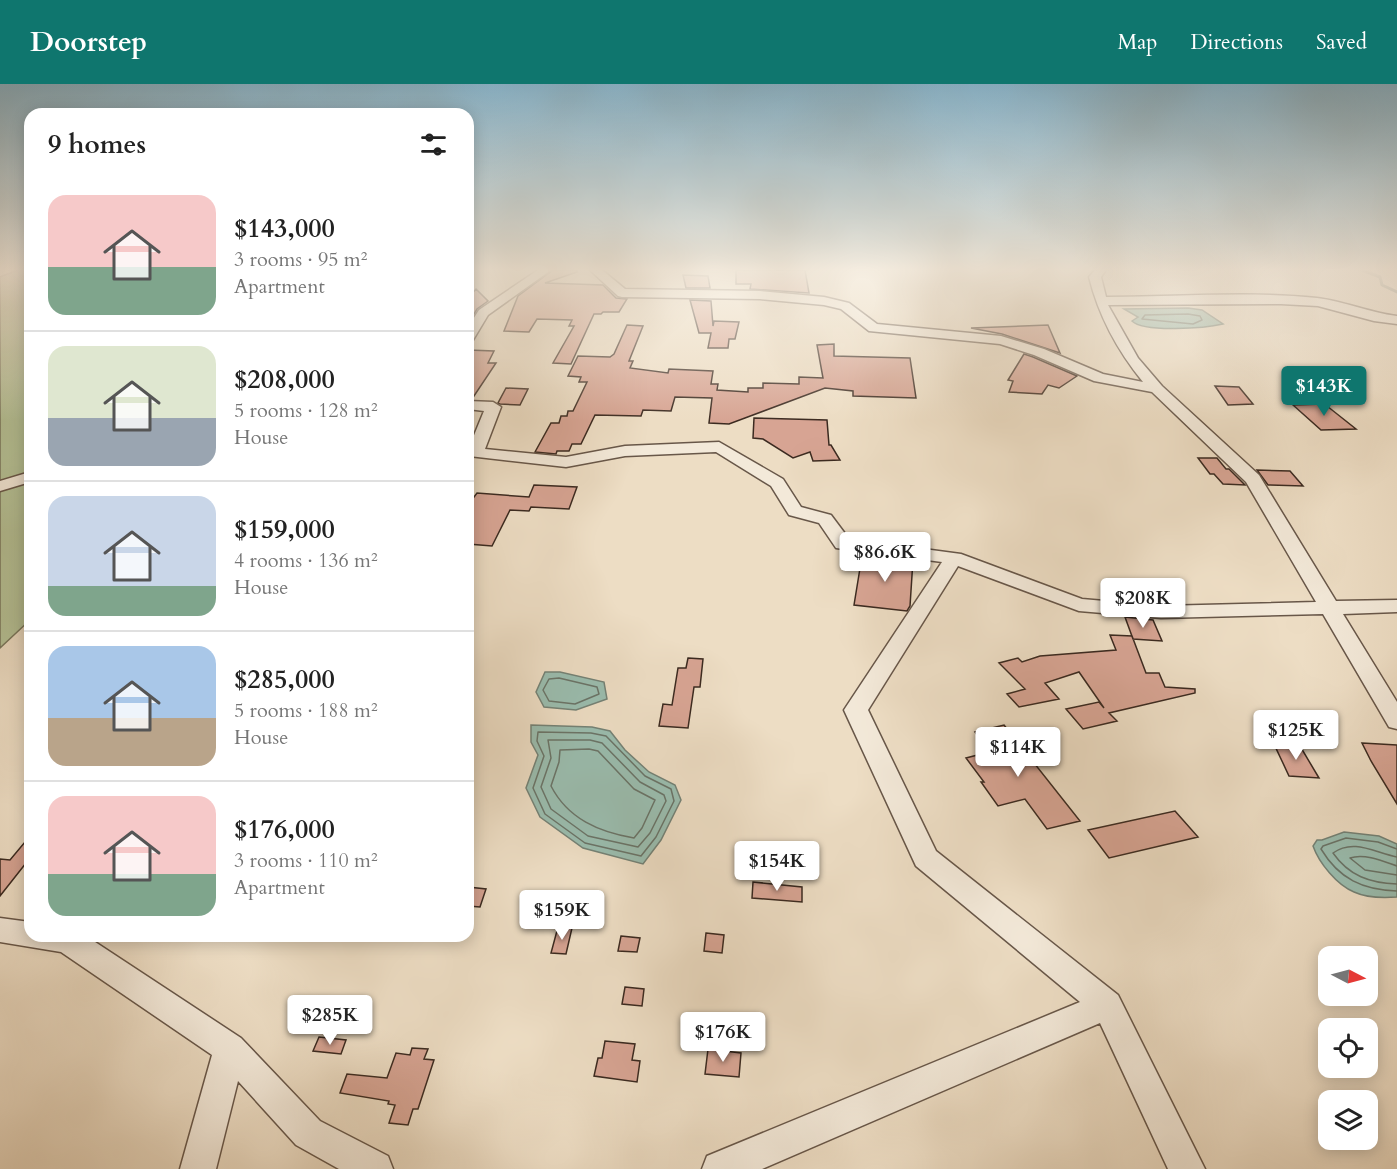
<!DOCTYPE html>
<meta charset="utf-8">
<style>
:root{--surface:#fff;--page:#f2f2f2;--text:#222;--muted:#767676;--line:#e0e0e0;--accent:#0f766e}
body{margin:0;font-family:Cardo,serif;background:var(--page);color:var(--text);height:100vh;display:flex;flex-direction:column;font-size:22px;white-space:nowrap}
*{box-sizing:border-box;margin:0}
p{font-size:20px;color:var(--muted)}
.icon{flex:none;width:33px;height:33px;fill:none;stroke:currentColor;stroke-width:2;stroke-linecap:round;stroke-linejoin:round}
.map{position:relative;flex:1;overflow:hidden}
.drawer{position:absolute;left:24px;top:24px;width:450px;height:834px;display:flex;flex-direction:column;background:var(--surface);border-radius:18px;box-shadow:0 3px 15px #0003}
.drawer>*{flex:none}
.needle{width:39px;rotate:96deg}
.tools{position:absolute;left:1318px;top:862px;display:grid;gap:12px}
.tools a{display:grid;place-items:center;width:60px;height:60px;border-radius:12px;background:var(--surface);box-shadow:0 3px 15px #0003;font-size:30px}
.price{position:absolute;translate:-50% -51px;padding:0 14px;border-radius:6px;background:#fff;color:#222;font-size:20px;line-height:39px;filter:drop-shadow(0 2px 3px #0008)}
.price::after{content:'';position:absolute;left:50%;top:36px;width:18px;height:14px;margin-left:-9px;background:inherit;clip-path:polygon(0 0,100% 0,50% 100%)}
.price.selected{background:var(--accent);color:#fff}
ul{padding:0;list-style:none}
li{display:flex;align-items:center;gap:18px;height:150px;padding:0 24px}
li+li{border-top:2px solid var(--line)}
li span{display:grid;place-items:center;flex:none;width:168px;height:120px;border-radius:18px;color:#555}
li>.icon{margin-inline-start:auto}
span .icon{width:72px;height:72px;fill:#fffc;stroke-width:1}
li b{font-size:26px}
h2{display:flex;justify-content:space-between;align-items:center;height:72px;padding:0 24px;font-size:26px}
header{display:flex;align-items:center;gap:36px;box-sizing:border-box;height:84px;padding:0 30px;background:var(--accent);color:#fff}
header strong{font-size:28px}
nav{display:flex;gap:33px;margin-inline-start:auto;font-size:21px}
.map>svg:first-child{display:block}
.green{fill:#b5c297;stroke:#78765c;stroke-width:1.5}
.water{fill:#9abdaf;stroke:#748276;stroke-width:1.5}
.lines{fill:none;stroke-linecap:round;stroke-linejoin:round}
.shore{stroke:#6a7468;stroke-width:1.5}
.stream{stroke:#748276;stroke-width:3}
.building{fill:#d7a493;stroke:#3b2a20;stroke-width:1.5}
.minor-casing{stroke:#685749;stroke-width:3}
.minor{fill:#f3e9d9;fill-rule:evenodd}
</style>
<header>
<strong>Doorstep</strong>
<nav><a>Map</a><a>Directions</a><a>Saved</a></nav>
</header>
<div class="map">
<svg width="1397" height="1085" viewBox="0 0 1397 1085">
<rect width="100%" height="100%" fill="#edddc4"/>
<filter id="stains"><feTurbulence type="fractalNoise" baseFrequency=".00333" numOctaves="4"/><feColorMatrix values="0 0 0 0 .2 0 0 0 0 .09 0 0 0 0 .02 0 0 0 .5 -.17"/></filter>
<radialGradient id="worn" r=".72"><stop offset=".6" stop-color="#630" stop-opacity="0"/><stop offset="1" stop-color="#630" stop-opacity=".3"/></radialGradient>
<!-- green -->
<path class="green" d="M0,186h30v350l-30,28z"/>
<!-- water -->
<path class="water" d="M1188,224l14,2 21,14c-17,4 -79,9 -91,-3l6,-4 -14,-8z
M545,588h15l44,10 3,17 -31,11 -32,-3 -8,-15z
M531,641l61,2 18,4 15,19 24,22 26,13 6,15 -20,40 -18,24 -60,-16 -43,-31 -14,-29 12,-33 -7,-13z
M1344,748l35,4 18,8v53c-13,1 -30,1 -43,-5 -17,-7 -35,-29 -41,-46l4,-6h5z"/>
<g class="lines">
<!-- shore -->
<path class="shore" d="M1188,230l12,2 2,4 -9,4 -51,-5 3,-4z
M559,594l38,9 2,7 -24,10 -26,-3 -6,-11 6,-11z
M538,648l53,1 15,3 39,40 26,13 3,12 -18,36 -15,19 -56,-13 -40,-29 -12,-26 11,-32 -7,-15z
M548,656h42l12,3 38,39 24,13 2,6 -16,32 -12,14 -50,-11 -37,-27 -10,-22 10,-29z
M589,665l9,2 36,38 21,11 -13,28 -8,10c-35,-6 -66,-19 -83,-52l8,-24 1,-12z
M1397,765l-19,-7 -32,-4 -23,8 -2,3c18,30 42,41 76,42
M1397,773c-22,-4 -43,-19 -64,-4 16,23 37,30 64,31
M1397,782c-14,-5 -33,-13 -47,-8l15,12 32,5"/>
<!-- stream -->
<path class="stream" d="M1362,186l18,7 2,8 15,7"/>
</g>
<!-- building -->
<path class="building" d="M553,186h24v2l-32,11 58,2 13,13 11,1 -8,13h-16l-2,2h-7l-23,50 -18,-1 21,-37h-5l3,-6 -35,-1 -8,13 -25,-1 14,-35z
M736,186h69l4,23 -59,-4 1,-5h-15z
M683,191l25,1 2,12h-24z
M476,205l12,12 -11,8 -6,10 -3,-5v-16z
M690,216l21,1 2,25 1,-5 25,1 -4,17h-6l-1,9h-20l3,-15h-12z
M627,241l16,1 -14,35h4l-3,7 38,5 1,-4 44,2 -2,13h7l-1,6 31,2v-4h15v-5l36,1v-7l24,1 -6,-33 17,-1v12l76,2 6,40 -63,-2v-5l-28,-3 -96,36 -20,-1 3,-25 -37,-1 -4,14 -28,-1 -2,6 -46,-1 -14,29h-9l-3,7h-12l-1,3 -21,-2 16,-29h8l2,-7h6l1,-5h5l14,-29h-8l2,-5 -13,-1 10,-20 32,1 4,-3z
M1048,241l12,28 -58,-19 -31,-6z
M468,266l26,1 -6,12h8l-24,36h-4z
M1024,270l9,3 44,19 -18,12 -11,-3 -6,9 -33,-2 4,-11 -5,-1z
M1215,302l24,1 14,17 -25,1z
M506,304l22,1 -8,16 -20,-1 -2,-1z
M1324,320l3,2 29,23 -35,1 -28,-25z
M754,334l73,2 2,25h2l9,15 -27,1 -3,-9 -17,6 -30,-19 -10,-1z
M1198,374h19l9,11h3l16,16 -22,-1 -9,-10h-4z
M1257,386l33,1 13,15 -35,-1z
M534,401l43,2 -8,22 -38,-2 -2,4 -19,-1 -18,36 -24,-2v-39l9,-12 52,4z
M868,470l45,6 -3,46 -3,5 -53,-6 8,-49 6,1z
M1125,533l28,3 9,21 -29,-2z
M1110,551l22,1 14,37h13l6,14 30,2v4l-86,20 8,8 -34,8 -17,-20 33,-7 5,6 -25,-36 -34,11 14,16 -40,8 -12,-13 18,-5 -26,-26 19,-5 4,4 18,-6 76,-6z
M688,574l15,1 -3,28h-6l-6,41 -29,-2 4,-22 9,1 6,-37h8z
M1004,641l76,96 -33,8 -22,-30 -27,7 -17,-24h3l-18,-24 23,-6 -14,-20z
M1362,659l35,2v59l-26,-43z
M1274,660l26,2 19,32 -30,-2z
M1175,727l23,26 -89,21 -21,-28z
M30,752v22l-30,38v-37l10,1z
M753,798l49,5v15l-50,-4z
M468,803l18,2 -6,18 -12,-1z
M558,843l14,1 -6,26 -15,-1z
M706,849l18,2 -2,18 -18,-2z
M621,852l19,2 -3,14 -19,-1z
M625,903l19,2 -2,17 -20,-2z
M319,953l27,3 -5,14 -28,-3z
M605,957l30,3 -3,16 8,1 -3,21 -43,-6 4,-18h4z
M412,964l16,1 -4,10 10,1 -16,49h-5l-5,16 -19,-2 6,-18 -7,-1 1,-3 -49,-8 7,-19 40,4 9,-25 14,2z
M708,965l33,4 -2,24 -34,-3z"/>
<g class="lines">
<defs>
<path id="minor" d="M0,186h16l-16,6z
M538,186h13l-63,45 -15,25 -5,1v-14l11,-17z
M590,186h12l23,19 135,2 64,6 25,6 28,21 124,12 43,13 59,25 40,8c-26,-32 -44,-65 -54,-105l6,-7h11l-5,7 5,20c69,0 143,-6 211,1 27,3 53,15 80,18v8l-23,-3 -56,-15 -37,-2 -173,1 30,53 24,28 97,89 77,126 61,-1v12l-54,2 54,88v27l-8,-2 -66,-113 -162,4 -82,-7 -121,-45 -90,144 68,141 182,144 87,174h-37l-68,-146 -338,146h-60l5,-13 373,-154 -164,-136 -72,-156 98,-148 -106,-14 -17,-25 -30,-8 -18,-29 -55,-34 -91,4 -59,11 -97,-11 -1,-6 16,-39 -16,-2v-8l25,1 8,5 -16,42 81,8 59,-11 94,-4 64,37 18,28 30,8 18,24 112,15 121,45 79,7 155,-4 -70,-120 -94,-90 -58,-11 -60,-26 -34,-11 -131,-13 -28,-22 -17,-4 -64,-6 -138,-2 -4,-1z
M30,388v10l-30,9v-10z
M0,834l30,4v14h56l155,102 79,83 68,35 5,13h-54l-43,-24 -58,-64 -22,88h-36l32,-114 -151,-103 -61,-10z"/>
</defs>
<!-- minor casing -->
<use href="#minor" class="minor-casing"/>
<!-- minor -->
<use href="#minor" class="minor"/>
</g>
<!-- sky -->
<linearGradient id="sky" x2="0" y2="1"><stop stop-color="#89b8d1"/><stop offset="0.55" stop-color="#f7f0e4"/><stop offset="1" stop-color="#f7f0e4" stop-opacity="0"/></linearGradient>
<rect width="1397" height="337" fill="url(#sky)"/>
<rect width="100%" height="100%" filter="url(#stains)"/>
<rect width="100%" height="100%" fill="url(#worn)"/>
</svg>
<div class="tools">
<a><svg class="needle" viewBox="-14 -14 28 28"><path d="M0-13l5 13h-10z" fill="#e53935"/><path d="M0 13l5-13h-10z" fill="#767676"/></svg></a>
<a><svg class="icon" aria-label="locate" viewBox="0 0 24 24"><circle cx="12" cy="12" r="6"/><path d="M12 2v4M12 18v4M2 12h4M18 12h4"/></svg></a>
<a><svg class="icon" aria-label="layers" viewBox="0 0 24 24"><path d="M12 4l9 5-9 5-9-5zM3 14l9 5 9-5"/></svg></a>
</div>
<b class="price selected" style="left:1324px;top:333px">$143K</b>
<b class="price" style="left:885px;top:499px">$86.6K</b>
<b class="price" style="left:1143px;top:545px">$208K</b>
<b class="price" style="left:1296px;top:677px">$125K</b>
<b class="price" style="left:1018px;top:694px">$114K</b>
<b class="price" style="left:777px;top:808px">$154K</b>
<b class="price" style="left:562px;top:857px">$159K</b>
<b class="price" style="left:330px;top:962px">$285K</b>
<b class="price" style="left:723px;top:979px">$176K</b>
<section class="drawer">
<h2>9 homes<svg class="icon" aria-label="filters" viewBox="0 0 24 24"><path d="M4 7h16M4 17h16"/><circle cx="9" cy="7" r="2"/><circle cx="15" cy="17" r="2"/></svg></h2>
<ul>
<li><span style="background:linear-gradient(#f6c9c9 60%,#7fa58c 0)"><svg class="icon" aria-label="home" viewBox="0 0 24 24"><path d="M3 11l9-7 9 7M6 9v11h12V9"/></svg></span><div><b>$143,000</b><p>3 rooms · 95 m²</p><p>Apartment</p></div></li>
<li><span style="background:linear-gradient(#dfe7d0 60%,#9aa5b1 0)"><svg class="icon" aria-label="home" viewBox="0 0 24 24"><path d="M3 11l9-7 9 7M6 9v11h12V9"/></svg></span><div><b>$208,000</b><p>5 rooms · 128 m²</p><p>House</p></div></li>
<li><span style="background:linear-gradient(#c9d6e8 75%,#7fa58c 0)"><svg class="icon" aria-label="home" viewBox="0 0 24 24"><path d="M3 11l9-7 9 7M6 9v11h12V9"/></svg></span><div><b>$159,000</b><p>4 rooms · 136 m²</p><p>House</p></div></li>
<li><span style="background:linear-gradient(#a9c7e8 60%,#b9a48a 0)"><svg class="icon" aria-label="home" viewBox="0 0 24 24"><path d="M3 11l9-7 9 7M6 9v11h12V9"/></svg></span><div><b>$285,000</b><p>5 rooms · 188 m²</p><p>House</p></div></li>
<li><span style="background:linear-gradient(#f6c9c9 65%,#7fa58c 0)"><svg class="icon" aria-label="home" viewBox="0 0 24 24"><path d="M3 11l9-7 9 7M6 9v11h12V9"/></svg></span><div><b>$176,000</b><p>3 rooms · 110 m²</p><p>Apartment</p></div></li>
</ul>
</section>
</div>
